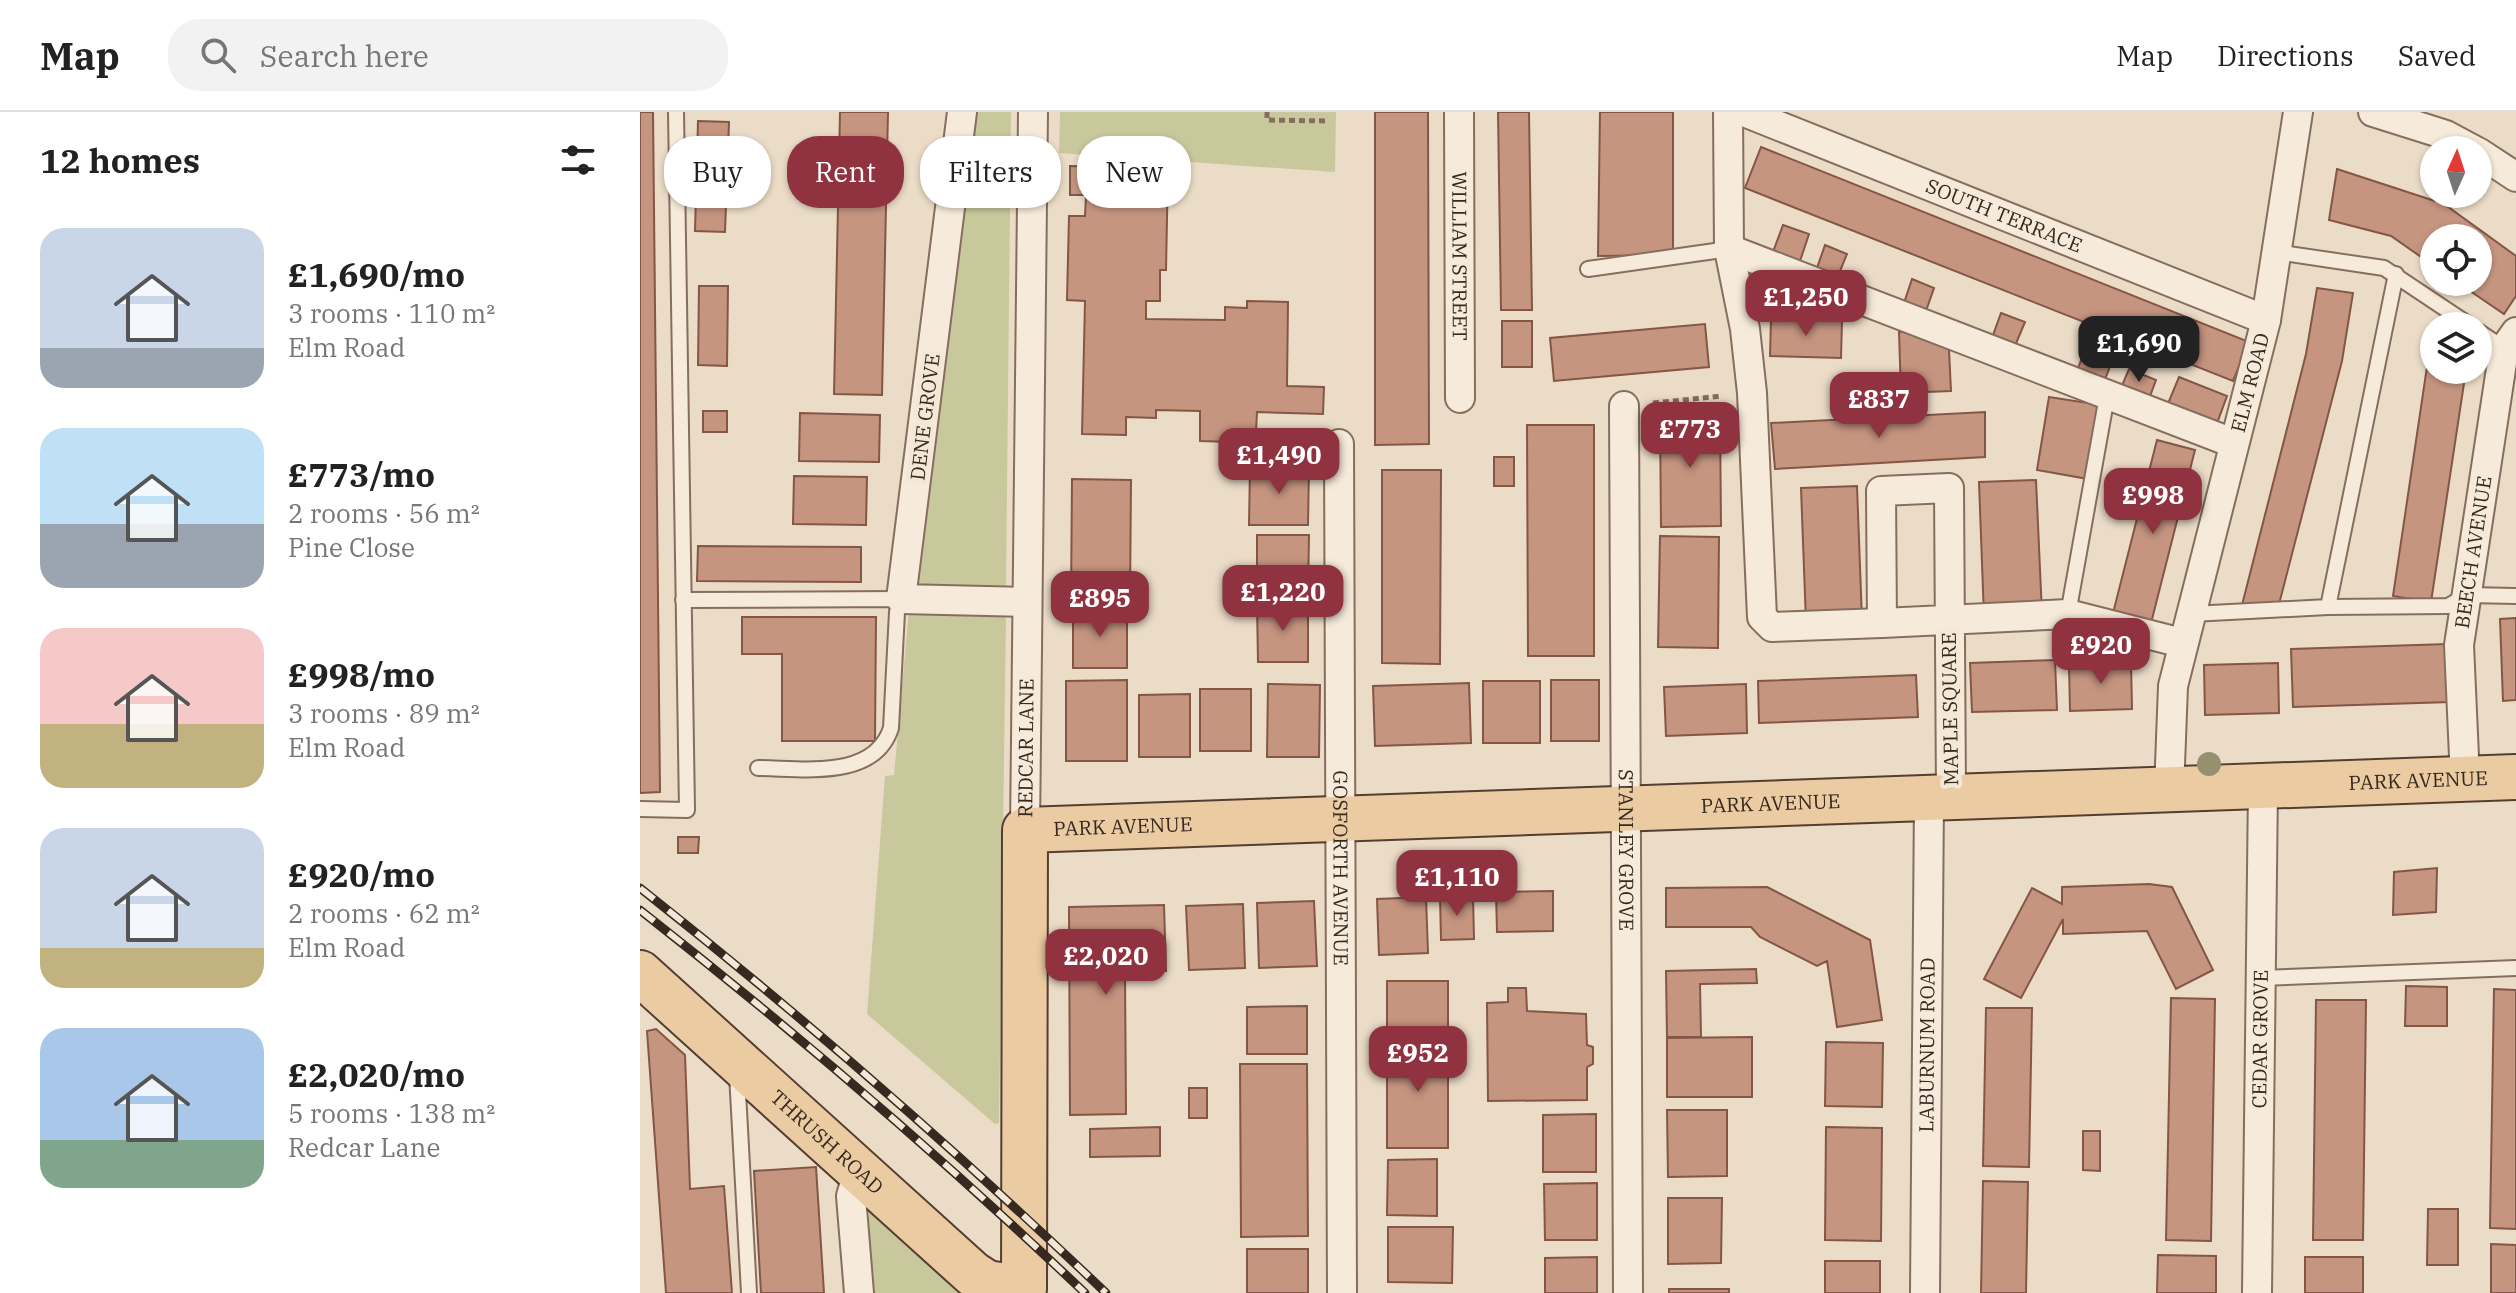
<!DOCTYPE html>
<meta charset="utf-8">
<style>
:root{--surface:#fff;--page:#f2f2f2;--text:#222;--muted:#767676;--line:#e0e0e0;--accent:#90323f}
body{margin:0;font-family:"IBM Plex Serif",serif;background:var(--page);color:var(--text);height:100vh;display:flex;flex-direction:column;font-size:30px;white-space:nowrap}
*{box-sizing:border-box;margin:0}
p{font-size:26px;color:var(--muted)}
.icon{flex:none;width:44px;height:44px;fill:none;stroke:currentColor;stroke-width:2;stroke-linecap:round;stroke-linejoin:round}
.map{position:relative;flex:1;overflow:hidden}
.panel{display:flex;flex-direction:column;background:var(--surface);width:640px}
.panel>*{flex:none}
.guide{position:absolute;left:24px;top:24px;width:760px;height:72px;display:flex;gap:16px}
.needle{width:52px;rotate:3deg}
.buttons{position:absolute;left:1780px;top:24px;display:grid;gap:16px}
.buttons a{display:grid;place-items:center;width:72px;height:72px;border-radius:50%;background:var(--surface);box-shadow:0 2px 6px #0004;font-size:40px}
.price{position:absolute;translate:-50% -68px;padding:0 18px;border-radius:16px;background:var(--accent);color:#fff;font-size:26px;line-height:52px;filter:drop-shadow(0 2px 4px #0008)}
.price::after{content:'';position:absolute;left:50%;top:48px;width:24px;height:18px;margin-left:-12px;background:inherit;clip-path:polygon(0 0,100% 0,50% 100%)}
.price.current{background:#222;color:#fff}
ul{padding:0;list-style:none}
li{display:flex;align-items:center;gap:24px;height:200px;padding:0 40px}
li span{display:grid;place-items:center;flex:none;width:224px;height:160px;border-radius:24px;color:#555}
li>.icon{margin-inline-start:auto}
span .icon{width:96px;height:96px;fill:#fffc;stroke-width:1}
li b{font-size:34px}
h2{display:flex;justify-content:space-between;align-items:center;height:96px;padding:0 40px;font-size:34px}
.chip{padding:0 28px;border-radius:32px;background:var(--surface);box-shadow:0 2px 6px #0004;font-size:28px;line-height:72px}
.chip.current{background:var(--accent);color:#fff}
header{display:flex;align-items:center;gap:48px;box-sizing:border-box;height:112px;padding:0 40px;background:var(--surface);border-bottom:2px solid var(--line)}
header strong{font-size:38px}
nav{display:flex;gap:44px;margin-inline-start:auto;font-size:28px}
.search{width:560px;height:72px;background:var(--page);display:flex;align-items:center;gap:20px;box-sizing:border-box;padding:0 28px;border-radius:32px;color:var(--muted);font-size:30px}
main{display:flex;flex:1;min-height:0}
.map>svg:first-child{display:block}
.green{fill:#c9c89c}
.building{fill:#c69580;stroke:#835646;stroke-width:2}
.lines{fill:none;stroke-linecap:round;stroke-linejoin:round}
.lane-casing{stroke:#866e5e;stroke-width:18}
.street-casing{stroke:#866e5e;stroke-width:32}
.primary-casing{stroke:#543d32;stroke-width:48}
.path{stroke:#866e5e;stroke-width:5;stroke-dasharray:6 4;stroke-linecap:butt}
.lane{stroke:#f6eada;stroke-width:14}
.street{stroke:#f6eada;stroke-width:28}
.primary{stroke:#ebcba2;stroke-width:44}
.rail-casing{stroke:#372920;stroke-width:9}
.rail{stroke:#f3e7d6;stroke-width:6;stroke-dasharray:18;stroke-linecap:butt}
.tree{fill:#949070}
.labels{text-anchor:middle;stroke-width:8;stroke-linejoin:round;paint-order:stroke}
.street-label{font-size:20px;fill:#372920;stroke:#f3e7d6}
</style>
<header>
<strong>Map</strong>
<div class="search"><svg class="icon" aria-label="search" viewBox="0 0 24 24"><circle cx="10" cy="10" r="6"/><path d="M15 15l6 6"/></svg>Search here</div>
<nav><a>Map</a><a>Directions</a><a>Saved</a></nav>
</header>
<main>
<section class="panel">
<h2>12 homes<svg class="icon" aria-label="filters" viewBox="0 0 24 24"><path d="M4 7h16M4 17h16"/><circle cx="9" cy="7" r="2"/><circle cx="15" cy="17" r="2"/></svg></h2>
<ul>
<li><span style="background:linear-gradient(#c9d6e8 75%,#9aa5b1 0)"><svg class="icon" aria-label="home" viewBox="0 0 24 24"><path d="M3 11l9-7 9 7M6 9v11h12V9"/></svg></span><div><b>£1,690/mo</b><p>3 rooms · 110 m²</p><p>Elm Road</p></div></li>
<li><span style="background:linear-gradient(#bfe0f5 60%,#9aa5b1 0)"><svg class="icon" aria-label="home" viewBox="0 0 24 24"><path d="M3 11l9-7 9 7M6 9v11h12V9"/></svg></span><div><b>£773/mo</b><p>2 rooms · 56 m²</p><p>Pine Close</p></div></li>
<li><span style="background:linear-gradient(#f6c9c9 60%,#c2b280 0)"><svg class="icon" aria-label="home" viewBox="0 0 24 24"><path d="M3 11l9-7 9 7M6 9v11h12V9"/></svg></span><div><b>£998/mo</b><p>3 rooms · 89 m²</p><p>Elm Road</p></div></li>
<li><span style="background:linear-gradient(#c9d6e8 75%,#c2b280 0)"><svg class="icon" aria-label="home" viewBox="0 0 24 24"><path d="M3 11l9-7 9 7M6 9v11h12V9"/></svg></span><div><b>£920/mo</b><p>2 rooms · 62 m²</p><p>Elm Road</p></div></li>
<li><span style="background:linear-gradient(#a9c7e8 70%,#7fa58c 0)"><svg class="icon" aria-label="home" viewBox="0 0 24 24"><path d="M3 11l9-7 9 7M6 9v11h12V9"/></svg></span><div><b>£2,020/mo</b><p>5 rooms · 138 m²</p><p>Redcar Lane</p></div></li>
</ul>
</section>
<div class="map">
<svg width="1876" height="1181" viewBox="0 0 1876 1181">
<rect width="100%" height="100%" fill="#ebdcc7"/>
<!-- green -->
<path class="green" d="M332,0h39l-5,474 -7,7 -79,-3 -2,-20z
M420,0h276l-1,60 -276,-19z
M269,497l88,1 9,8 -7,505 -4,1 -128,-110 18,-238 9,-1z
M229,1095l89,86h-89z"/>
<!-- building -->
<path class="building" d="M0,0h13l7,680 -20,1z
M200,0h48l-6,283 -48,-1z
M735,0h53l1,332 -54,1z
M858,0h31l3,198h-31z
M960,0h73v143l-75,1z
M58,9l31,1 -4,110 -30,-1z
M1121,35l488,195 -16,39 -488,-193z
M430,54l98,2 -2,102h-6v31h-14v18l79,1v-13l22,1v-7l41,1 -1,84 37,1 -1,27 -66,-2 -1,20 -24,-1v11l-32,-1v-30l-44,-1v8l-30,-1v18l-44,-1 3,-133 -18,-1 2,-84h16l1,-21h-16z
M1697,57l107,35 72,52v40l-12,18 -47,-32h21v-44h-44v28l-43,-30 -62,-16z
M1143,113l26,9 -9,27 -27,-9z
M1185,133l22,9 -9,22 -21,-8z
M1272,167l22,9 -8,23 -22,-8z
M59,174h29l-1,80 -29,-1z
M1677,176l36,5 -11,68 -64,247 -37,1 65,-255z
M1361,201l24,9 -10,24 -23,-8z
M1131,207l71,2 -1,37 -71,-2z
M862,209h30v46h-30z
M1065,212l4,43 -155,14 -4,-43z
M1308,217l3,62 -50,2 -2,-61z
M1792,221l2,37h32l-35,232 -38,-6z
M1447,233l27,11 -10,26 -27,-11z
M1489,257l27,11 -7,19 -28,-11z
M1539,265l48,19 -11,30 -49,-20z
M1409,285l52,8 -13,74 -51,-9z
M63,299h24v21h-24z
M1345,300v45l-210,12 -4,-46z
M160,301l80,2 -1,47 -80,-1z
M1080,302l1,112 -60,1 -1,-112z
M887,313h67v231h-66z
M1517,328l38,10 -46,181 -38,-10z
M854,345h20v29h-20z
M610,355h59l-1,58h-59z
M742,358h59l-1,194 -58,-1z
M154,364l73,1 -1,48 -73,-1z
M432,367l59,1 -1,121h-59z
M1396,368l6,134 -58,3 -5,-135z
M1217,374l5,134 -56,2 -5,-134z
M617,423h52l-1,59h-51z
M1020,424l59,1 -1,111 -60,-1z
M58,434l163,1v35l-164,-1z
M617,492h51v58h-50z
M433,498l54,1v57h-54z
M102,505h134l-1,124h-93v-87h-40z
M1876,506v82l-13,1 -3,-82z
M1808,532l2,58 -157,5 -2,-58z
M1415,548l2,50 -85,2 -2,-49z
M1491,549l1,48 -62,2 -1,-47z
M1638,551l1,50 -74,2 -1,-50z
M1276,563l2,42 -159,6 -1,-42z
M487,568v81h-61v-80z
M911,568h48v61h-48z
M843,569h57v62h-57z
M829,571l2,60 -96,3 -2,-60z
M628,572l52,1 -1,72h-52z
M1106,572l1,49 -81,3 -2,-49z
M560,577h51v62h-51z
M550,582v63h-51v-62z
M38,725h21l-1,16h-20z
M1797,756l-1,44 -43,3 1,-43z
M1509,772l23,3 41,83 -37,19 -29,-58 -84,3v-15l-42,79 -37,-19 48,-91 30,16v-17z
M1127,775l103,53 12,80 -45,7 -10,-66 -10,5 -57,-29 -9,-10h-85v-39z
M913,779v40l-56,1 -1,-40z
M833,784l1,43 -33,1 -1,-43z
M786,785l2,56 -49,2 -2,-56z
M674,789l3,65 -58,2 -2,-65z
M603,792l2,64 -56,2 -3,-64z
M524,793l2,66 -41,1 1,142 -56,1 -1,-208z
M1116,857l1,14 -57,1 1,53h-34l-1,-66z
M747,869h61v49h-61z
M1766,874l41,1v39h-42z
M868,876h18l1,23 59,3 1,31 6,2v17l-6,3v33l-99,1 -1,-98 21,-1z
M1854,877l22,1v239l-26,-1z
M1531,886l44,1 -4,242 -45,-1z
M1676,888h50l-3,240h-50z
M667,894v48h-60v-47z
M1346,896h46l-3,159 -46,-1z
M16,917l29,26 5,134 34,-3 8,107h-66l-19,-262z
M1112,925v60h-85v-59z
M747,928h61v108h-61z
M1186,930l57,1 -1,64 -57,-1z
M600,952h67l1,172 -67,1z
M549,976h18v30h-18z
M1027,998h60v66l-59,1z
M956,1002v58h-53v-57z
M520,1015v29l-70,1v-28z
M1186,1015l56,1 -1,113 -56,-1z
M1443,1019h17v40l-17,-1z
M797,1047v57l-50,-1 1,-55z
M176,1055l8,126h-63l-7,-122z
M1343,1069l45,1 -2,111h-45z
M957,1071v57h-52l-1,-56z
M1028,1086h54l-1,65 -53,1z
M1788,1097h30v56h-31z
M748,1115h65l-1,56 -64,-1z
M1851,1132l25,1v48h-25z
M607,1137h61v44h-61z
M1518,1143l58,1v37h-59z
M957,1145v36h-52v-35z
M1665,1145h58v36h-58z
M1185,1149h55v32h-55z
M1029,1177h60v4h-60z"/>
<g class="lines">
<defs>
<path id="lane" d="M1636,140l108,16 87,58
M948,157l141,-20
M1838,219l30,20
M43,488l218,-1 -4,13 -6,116c-17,53 -90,40 -133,40
M1688,495l68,-333
M1428,502l39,-218
M1551,502l137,-7 120,-1 19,-11 49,1
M0,697l47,1 -11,-698
M1620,866l256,-10
M97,962l12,219"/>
<g id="street">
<path d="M322,0l-61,487 125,3"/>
<path id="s1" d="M819,0l1,286"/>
<path d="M1088,0l1,137 16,80 7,64 10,224 10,10 110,-4"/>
<path id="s2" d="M1104,0l522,208"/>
<path d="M1733,0l73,23 28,15"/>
<path d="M1838,40l38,25"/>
<path d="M1089,137l504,194"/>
<path id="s3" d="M984,294l4,887"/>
<path id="s4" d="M699,332l3,849"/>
<path id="s5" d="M1825,667l-6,-134 45,-296 12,-17"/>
<path id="s6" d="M1529,679l4,-105 93,-366 32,-208"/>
<path d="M1311,685l-2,-309 -68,3 1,132 186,-9 114,29"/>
<path id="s7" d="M385,718l8,-718"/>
<path d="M218,1060l-7,24 8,97"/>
<path id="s8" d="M1285,1181l4,-495"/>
<path id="s9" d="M1617,1181l6,-506"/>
</g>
<g id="primary">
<path id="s10" d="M0,861l333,301 14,9 37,6 1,-459 1491,-53"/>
</g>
</defs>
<!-- lane casing -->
<use href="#lane" class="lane-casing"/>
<!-- street casing -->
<use href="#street" class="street-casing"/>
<!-- primary casing -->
<use href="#primary" class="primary-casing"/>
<!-- path -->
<path class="path" d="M627,0v8l60,1
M1013,291l69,-7"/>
<!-- lane -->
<use href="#lane" class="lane"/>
<!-- street -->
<use href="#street" class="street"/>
<!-- primary -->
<use href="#primary" class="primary"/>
<defs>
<path id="rail" d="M0,776c162,128 317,263 466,405
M0,798c154,121 303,248 445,383"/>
</defs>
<!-- rail casing -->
<use href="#rail" class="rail-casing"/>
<!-- rail -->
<use href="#rail" class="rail"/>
</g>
<!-- trees -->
<circle class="tree" cx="1569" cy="652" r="12"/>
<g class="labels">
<!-- street labels -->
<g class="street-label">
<text dy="7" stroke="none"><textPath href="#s2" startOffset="280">SOUTH TERRACE</textPath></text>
<text dy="7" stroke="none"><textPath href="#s1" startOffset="144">WILLIAM STREET</textPath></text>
<text dy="7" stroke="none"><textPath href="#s6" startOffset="418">ELM ROAD</textPath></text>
<text transform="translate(285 305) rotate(-83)" y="7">DENE GROVE</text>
<text dy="7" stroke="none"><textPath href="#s5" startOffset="228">BEECH AVENUE</textPath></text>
<text transform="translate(1310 597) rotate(-91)" y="7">MAPLE SQUARE</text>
<text dy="7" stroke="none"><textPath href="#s7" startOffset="82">REDCAR LANE</textPath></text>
<text dy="7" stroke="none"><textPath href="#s10" startOffset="2356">PARK AVENUE</textPath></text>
<text dy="7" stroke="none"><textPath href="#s10" startOffset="1708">PARK AVENUE</textPath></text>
<text dy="7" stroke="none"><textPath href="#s10" startOffset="1060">PARK AVENUE</textPath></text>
<text dy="7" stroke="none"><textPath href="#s3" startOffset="444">STANLEY GROVE</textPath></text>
<text dy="7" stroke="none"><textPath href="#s4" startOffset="424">GOSFORTH AVENUE</textPath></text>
<text dy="7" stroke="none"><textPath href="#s9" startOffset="254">CEDAR GROVE</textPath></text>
<text dy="7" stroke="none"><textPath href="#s8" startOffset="248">LABURNUM ROAD</textPath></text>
<text dy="7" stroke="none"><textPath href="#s10" startOffset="252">THRUSH ROAD</textPath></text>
</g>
</g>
</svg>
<div class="buttons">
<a><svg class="needle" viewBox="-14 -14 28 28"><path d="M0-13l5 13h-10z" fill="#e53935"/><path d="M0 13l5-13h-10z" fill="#767676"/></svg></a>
<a><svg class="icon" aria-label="locate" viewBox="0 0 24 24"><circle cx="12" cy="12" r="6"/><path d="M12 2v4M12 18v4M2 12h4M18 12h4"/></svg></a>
<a><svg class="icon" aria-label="layers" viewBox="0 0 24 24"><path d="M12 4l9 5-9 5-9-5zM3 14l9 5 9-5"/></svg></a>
</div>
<b class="price" style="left:1166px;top:226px">£1,250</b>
<b class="price current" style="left:1499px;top:272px">£1,690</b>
<b class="price" style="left:1239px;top:328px">£837</b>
<b class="price" style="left:1050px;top:358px">£773</b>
<b class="price" style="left:639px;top:384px">£1,490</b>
<b class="price" style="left:1513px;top:424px">£998</b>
<b class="price" style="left:643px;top:521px">£1,220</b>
<b class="price" style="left:460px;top:527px">£895</b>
<b class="price" style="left:1461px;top:574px">£920</b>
<b class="price" style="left:817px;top:806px">£1,110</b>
<b class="price" style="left:466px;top:885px">£2,020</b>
<b class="price" style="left:778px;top:982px">£952</b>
<div class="guide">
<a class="chip">Buy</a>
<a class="chip current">Rent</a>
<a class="chip">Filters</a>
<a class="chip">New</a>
</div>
</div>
</main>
